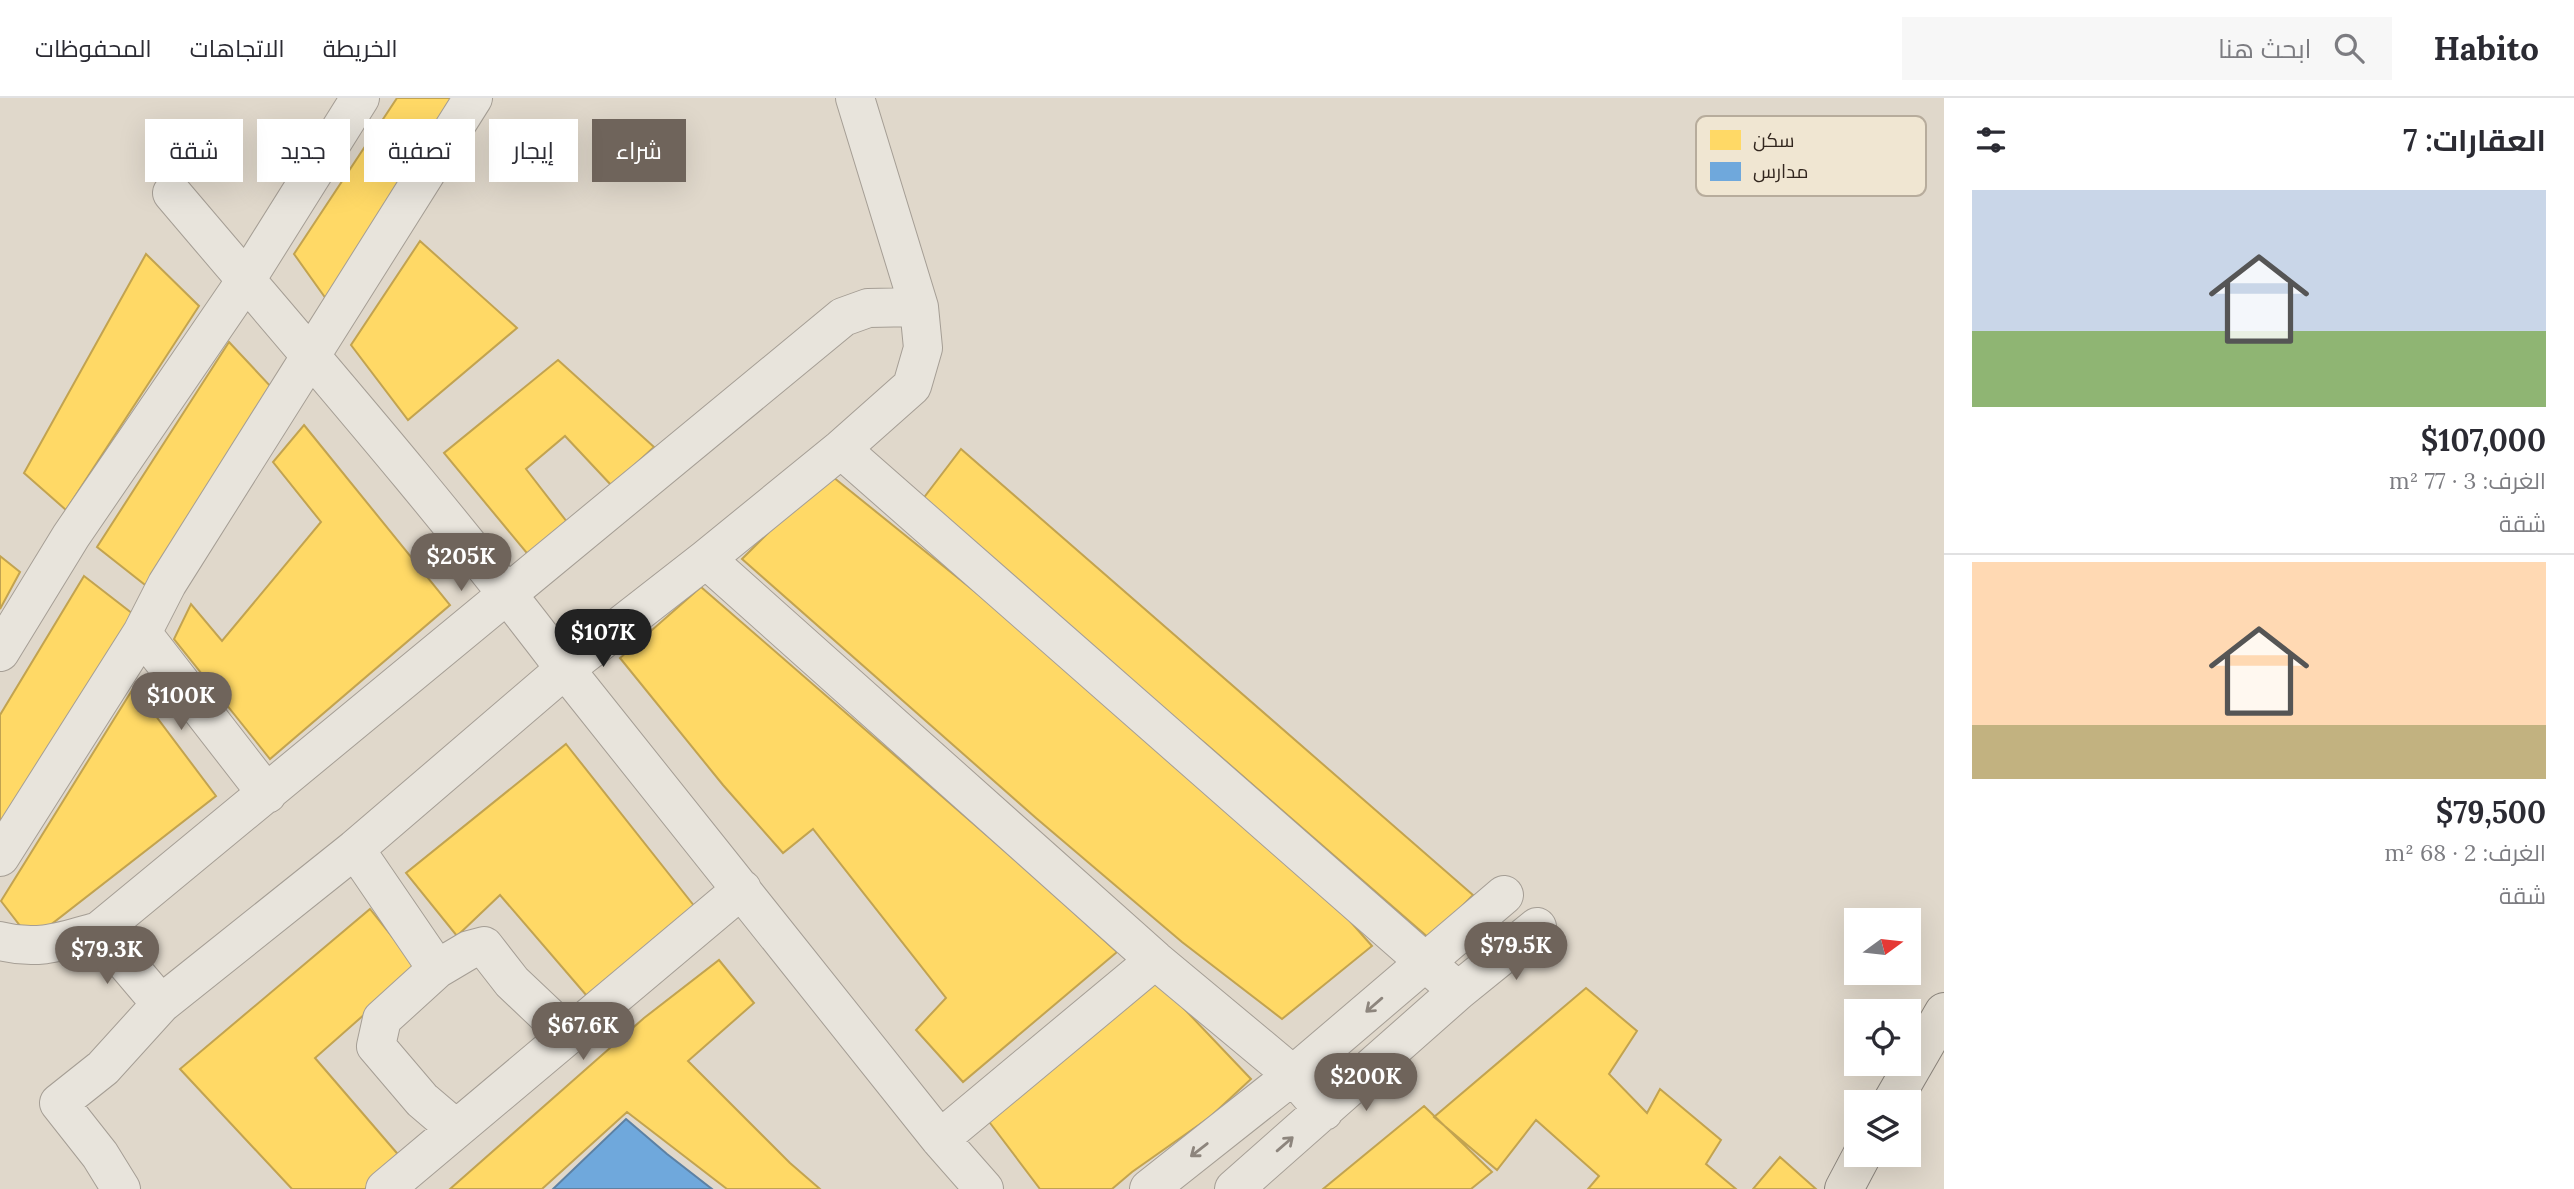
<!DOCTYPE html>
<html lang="ar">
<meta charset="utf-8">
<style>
:root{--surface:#fff;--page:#f7f7f7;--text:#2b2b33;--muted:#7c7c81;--line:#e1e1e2;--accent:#6f645b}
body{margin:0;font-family:Lora,Cairo,serif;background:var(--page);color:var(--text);direction:rtl;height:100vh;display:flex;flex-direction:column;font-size:26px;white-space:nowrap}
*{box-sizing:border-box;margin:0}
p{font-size:23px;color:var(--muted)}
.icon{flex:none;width:38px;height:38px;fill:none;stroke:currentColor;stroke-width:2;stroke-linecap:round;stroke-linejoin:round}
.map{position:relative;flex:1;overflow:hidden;direction:ltr}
.details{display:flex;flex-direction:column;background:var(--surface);width:630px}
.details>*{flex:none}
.hud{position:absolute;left:21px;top:21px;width:665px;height:63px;direction:rtl;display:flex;gap:14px}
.needle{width:46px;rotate:75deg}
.tools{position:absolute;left:1844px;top:810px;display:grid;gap:14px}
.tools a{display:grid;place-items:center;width:77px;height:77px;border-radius:0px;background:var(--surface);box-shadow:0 7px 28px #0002;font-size:35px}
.price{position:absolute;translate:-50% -60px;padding:0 16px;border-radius:24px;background:var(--accent);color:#fff;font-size:23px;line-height:46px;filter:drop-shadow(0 2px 4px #0008)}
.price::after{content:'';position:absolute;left:50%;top:42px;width:21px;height:16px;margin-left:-10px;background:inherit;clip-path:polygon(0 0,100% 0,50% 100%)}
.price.selected{background:#222;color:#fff}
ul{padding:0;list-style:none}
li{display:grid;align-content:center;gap:14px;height:371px;padding:0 28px}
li+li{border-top:2px solid var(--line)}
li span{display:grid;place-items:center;height:217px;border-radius:0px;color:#555}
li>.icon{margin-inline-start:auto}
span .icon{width:126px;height:126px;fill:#fffc;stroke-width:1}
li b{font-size:30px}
h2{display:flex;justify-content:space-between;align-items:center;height:84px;padding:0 28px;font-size:30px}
.chip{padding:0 24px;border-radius:0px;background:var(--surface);box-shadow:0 7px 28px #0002;font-size:24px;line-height:63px}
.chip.selected{background:var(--accent);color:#fff}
header{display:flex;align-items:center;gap:42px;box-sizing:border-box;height:98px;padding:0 35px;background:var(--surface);border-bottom:2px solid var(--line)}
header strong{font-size:33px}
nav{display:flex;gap:38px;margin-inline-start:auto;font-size:24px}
.search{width:490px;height:63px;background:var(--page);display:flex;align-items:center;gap:18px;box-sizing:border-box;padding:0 24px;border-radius:0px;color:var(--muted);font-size:26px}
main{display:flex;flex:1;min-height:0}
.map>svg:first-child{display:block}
.homes{fill:#ffd966;stroke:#c2a350;stroke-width:2}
.schools{fill:#6fa8dc;stroke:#5d81a3;stroke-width:2}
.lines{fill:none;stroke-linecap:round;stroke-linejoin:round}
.minor-casing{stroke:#a59e95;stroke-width:40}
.major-casing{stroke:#8a837b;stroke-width:40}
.minor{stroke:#e8e4dc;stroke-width:38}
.major{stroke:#dfd9ce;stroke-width:38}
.oneway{stroke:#8d857d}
.key{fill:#f0e6d2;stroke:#b7ac9c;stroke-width:2}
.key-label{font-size:19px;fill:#32261e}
</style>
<header>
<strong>Habito</strong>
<div class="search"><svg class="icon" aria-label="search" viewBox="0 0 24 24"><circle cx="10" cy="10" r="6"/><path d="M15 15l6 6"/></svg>ابحث هنا</div>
<nav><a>الخريطة</a><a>الاتجاهات</a><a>المحفوظات</a></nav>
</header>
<main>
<section class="details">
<h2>العقارات: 7<svg class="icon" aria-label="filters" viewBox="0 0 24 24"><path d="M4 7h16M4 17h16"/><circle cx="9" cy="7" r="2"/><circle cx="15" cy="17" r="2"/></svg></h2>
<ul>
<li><span style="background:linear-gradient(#c9d6e8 65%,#8fb573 0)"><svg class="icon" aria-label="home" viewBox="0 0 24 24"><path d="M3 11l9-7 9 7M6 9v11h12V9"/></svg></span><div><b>$107,000</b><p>الغرف: 3 · 77 m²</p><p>شقة</p></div></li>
<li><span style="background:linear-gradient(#ffd9b3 75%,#c2b280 0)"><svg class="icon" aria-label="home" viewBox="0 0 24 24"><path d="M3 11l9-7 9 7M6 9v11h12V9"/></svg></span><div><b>$79,500</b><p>الغرف: 2 · 68 m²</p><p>شقة</p></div></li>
</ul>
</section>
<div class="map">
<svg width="1944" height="1091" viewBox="0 0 1944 1091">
<rect width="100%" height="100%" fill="#e0d8cb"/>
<!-- homes -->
<path class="homes" d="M397,0h60l-128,205 -35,-49z
M420,143l97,87 -109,92 -57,-75z
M146,156l53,52 -133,204 -42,-37z
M229,244l45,48 -125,198 -52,-41z
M558,262l96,87 -42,39 -47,-50 -39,33 41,53 -36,36 -87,-105z
M304,327l146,180 -180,154 -96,-120 17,-35 31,37 99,-119 -48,-60z
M961,351l512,446 -43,44 -224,-195 -290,-236z
M833,379l161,130 355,313 23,26 -90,73 -100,-77 -146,-124 -294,-259 30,-30z
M0,458l20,16 -20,37z
M84,478l49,38 -133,220v-119z
M701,489l336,292 80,73 -154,130 -47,-52 30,-32 -133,-169 -30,24 -60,-68 -103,-127z
M134,589l82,109 -185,144 -30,-39z
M566,646l133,168 -106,91 -93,-108 -43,41 -51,-63z
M370,811l47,59 -102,90 87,101 -36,30h-74l-112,-120z
M719,862l35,43 -66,58 102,102 30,26h-93l-100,-77 -85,77h-92l194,-171z
M1150,875l101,106 -41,38 -78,55 -20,17h-72l-53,-70z
M1586,890l51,43 -28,43 38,39 13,-24 61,51 -15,24 30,25h-148l11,-13 -63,-56 -39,50 -63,-53z
M1424,1008l68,66 -21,17h-148z
M1780,1059l36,32h-63z"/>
<!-- schools -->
<path class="schools" d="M626,1021l41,35 45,35h-159z"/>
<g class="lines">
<defs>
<path id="minor" d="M172,95c133,157 269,312 393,476l375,470 44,50
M841,351l617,542
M706,461l449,401 138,115 31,36
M142,535l125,161
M0,554l71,-116 175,-256 114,-182
M355,751l82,120 -55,50 -6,27 46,54 34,29
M0,759l142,-224 25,-49 306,-486
M99,833l62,73
M0,843c38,10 63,0 99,-10l744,-614 25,-9 51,-1
M437,871l32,-19 15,-4 28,36 56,53
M940,1041l215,-179
M121,1091l-21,-34 -41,-52 44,-35 58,-64 194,-155 210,-180 141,-110 135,-110 71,-63 11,-38 -4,-41 -64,-209
M385,1091l357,-300
M1149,1091l144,-114 211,-180
M1234,1091l224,-198 79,-64"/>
<path id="major" d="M1892,1004l52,-90
M1844,1091l18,-34"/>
</defs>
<!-- minor casing -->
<use href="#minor" class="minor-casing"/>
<!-- major casing -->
<use href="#major" class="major-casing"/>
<!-- minor -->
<use href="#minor" class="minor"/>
<!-- major -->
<use href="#major" class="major"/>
</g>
<!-- one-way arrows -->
<defs><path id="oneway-shaft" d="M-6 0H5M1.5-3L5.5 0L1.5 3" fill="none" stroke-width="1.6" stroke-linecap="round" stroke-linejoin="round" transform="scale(1.75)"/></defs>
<g class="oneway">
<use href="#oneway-shaft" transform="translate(1374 907) rotate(139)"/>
<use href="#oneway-shaft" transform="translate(1285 1046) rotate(-41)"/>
<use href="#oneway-shaft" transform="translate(1199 1052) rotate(142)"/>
</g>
<!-- legend -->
<rect x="1696" y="18" width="230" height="80" rx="10" class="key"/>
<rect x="1710" y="32" width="31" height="20" fill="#ffd966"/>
<rect x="1710" y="64" width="31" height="19" fill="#6fa8dc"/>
<g class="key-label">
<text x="1753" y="49">سكن</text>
<text x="1753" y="80">مدارس</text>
</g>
</svg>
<div class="tools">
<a><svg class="needle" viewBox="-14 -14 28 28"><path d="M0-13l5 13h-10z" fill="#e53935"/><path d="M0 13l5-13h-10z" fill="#7c7c81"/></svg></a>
<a><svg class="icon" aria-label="locate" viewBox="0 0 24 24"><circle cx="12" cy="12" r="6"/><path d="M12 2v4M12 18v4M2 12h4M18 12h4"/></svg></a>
<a><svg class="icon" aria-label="layers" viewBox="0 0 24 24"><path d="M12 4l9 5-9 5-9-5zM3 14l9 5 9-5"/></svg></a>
</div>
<b class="price" style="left:461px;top:495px">$205K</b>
<b class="price selected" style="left:603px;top:571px">$107K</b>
<b class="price" style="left:181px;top:634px">$100K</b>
<b class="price" style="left:1516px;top:884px">$79.5K</b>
<b class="price" style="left:107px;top:888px">$79.3K</b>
<b class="price" style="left:583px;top:964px">$67.6K</b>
<b class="price" style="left:1366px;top:1015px">$200K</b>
<div class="hud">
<a class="chip selected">شراء</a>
<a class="chip">إيجار</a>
<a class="chip">تصفية</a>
<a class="chip">جديد</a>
<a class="chip">شقة</a>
</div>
</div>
</main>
